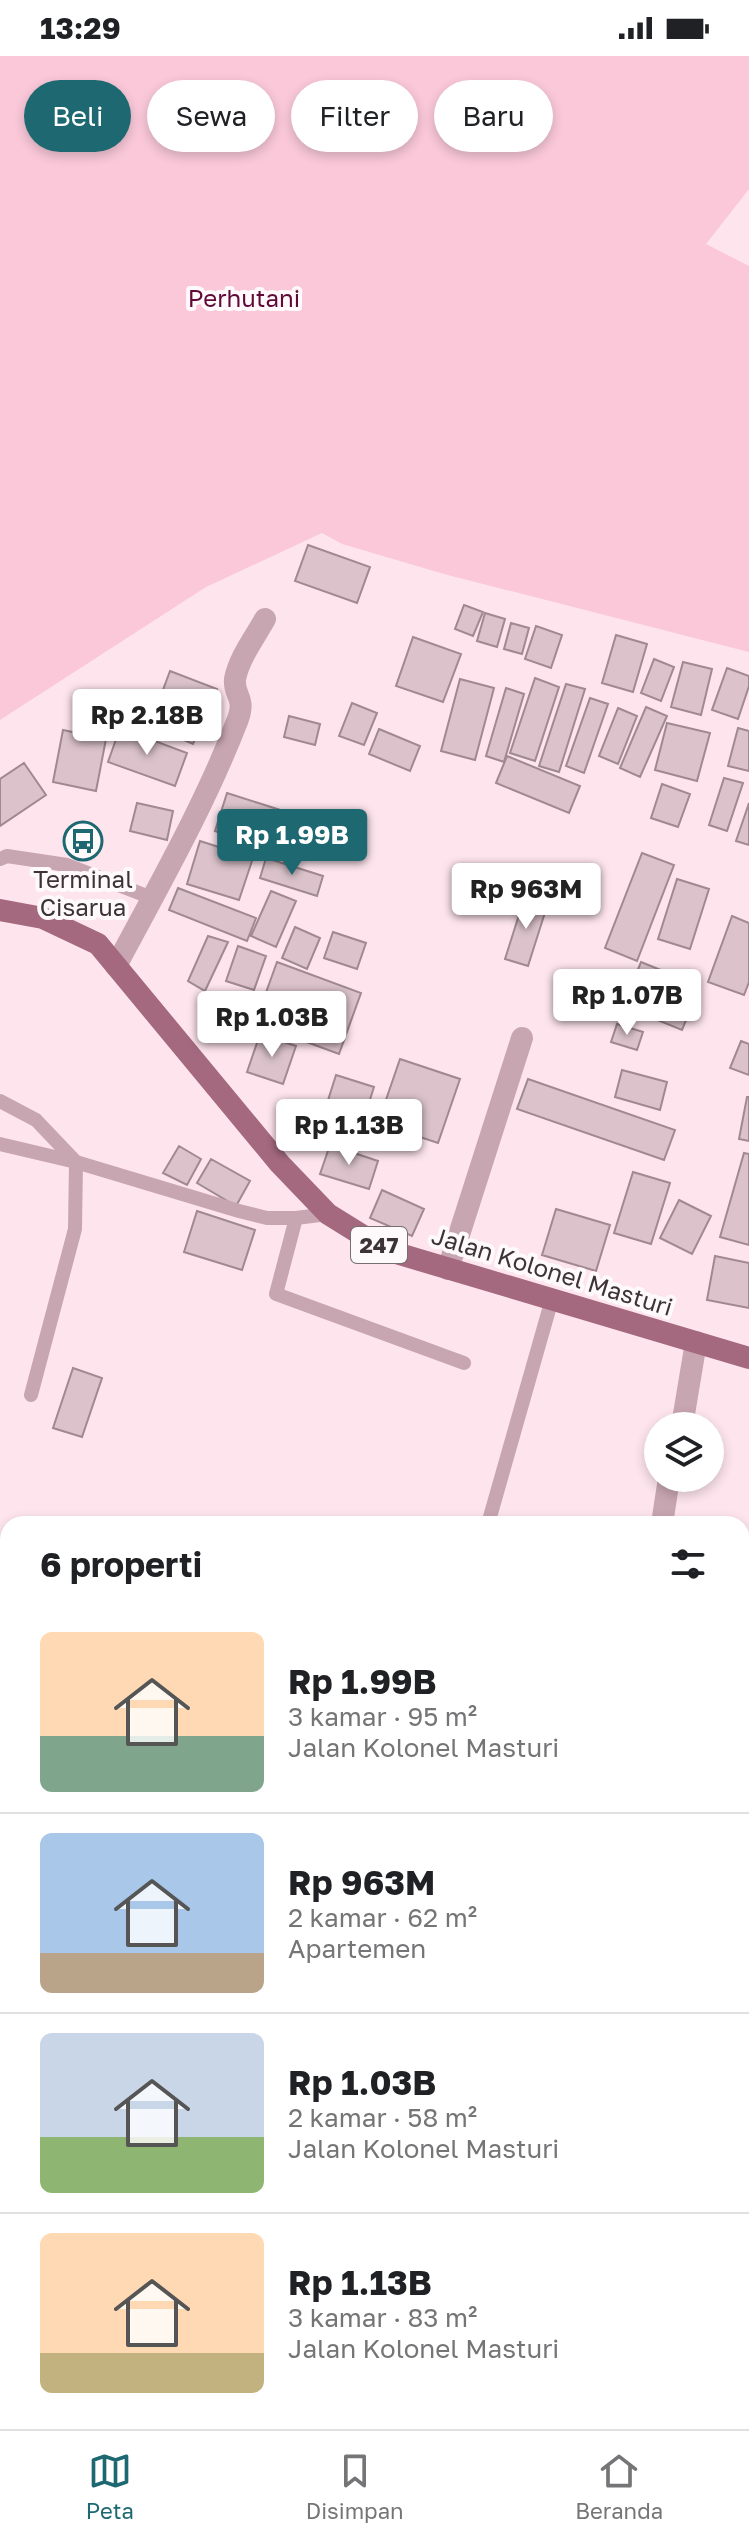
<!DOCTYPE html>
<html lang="id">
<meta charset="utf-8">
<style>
:root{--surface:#fff;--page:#f2f2f2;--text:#202124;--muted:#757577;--line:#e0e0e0;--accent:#1d6871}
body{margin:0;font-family:"Golos Text",sans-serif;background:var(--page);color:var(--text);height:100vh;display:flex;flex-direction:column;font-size:30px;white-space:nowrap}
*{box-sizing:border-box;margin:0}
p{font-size:26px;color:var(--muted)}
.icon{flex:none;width:44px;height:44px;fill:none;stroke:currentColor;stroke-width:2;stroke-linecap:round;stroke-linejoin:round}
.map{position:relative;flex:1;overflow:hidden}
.drawer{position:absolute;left:0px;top:1460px;width:750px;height:914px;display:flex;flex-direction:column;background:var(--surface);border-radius:24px 24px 0 0;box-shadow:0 4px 12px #0003}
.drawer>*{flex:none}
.top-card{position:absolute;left:24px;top:24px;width:702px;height:72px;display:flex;gap:16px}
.buttons{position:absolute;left:644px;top:1356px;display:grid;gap:16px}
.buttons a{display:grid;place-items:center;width:80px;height:80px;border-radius:50%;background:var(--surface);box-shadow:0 4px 12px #0003;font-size:40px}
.price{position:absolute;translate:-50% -68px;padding:0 18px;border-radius:8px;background:#fff;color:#222;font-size:26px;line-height:52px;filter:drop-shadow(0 2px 4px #0008)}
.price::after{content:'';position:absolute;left:50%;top:48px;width:24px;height:18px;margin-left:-12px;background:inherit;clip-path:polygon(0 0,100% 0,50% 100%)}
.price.on{background:var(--accent);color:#fff}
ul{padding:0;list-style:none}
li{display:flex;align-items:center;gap:24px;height:200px;padding:0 40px}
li+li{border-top:2px solid var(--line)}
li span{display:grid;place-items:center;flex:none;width:224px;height:160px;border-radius:12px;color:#555}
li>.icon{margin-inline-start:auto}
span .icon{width:96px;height:96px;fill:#fffc;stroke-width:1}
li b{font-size:34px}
h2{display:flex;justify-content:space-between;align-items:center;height:96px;padding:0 40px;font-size:34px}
.tag{padding:0 28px;border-radius:36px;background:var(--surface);box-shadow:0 4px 12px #0003;font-size:28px;line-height:72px}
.tag.on{background:var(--accent);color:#fff}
.status{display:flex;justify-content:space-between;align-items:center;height:56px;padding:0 40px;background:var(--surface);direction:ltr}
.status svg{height:22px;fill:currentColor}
.tabs{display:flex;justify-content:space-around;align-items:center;height:112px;border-top:2px solid var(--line);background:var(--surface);font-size:22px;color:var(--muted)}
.tabs a{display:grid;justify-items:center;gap:4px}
.tabs .on{color:var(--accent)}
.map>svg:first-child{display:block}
.green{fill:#fac8d9}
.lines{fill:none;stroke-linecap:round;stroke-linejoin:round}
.stream{stroke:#dd94ae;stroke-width:10}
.building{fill:#dcc3cb;stroke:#a08990;stroke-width:2}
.service{stroke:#c8a6b1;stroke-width:14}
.minor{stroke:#c8a6b1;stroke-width:22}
.primary{stroke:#a4697f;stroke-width:22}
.labels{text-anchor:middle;stroke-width:8;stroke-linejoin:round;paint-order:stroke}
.shield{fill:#fef9fa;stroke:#776e71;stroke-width:2}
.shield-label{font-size:22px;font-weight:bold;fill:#3d3336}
.park-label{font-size:24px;fill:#610936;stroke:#fef9fa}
.poi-label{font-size:24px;fill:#3d3336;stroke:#fef9fa}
.street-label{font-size:24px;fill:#3d3336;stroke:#fef9fa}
</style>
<div class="status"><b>13:29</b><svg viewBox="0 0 49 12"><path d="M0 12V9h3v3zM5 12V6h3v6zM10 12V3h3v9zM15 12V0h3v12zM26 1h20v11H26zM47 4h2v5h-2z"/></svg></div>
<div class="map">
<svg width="749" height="2373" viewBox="0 0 749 2373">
<rect width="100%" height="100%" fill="#fee5ed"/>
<!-- green -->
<path class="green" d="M0,0h749v133l-43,55 43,22v386l-305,-78 -102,-30 -20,-11 -116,54 -206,133z"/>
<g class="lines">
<!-- stream -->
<path class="stream" d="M742,1911l7,-7
M520,2373v-7"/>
</g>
<!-- building -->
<path class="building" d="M308,489l62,22 -13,36 -62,-22z
M464,549l19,7 -10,24 -18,-7z
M485,557l20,6 -8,28 -20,-6z
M511,567l18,5 -7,26 -18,-5z
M536,570l26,9 -11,33 -26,-9z
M616,579l31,9 -14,48 -31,-9z
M413,581l48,17 -18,48 -47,-16z
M654,603l20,8 -13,34 -20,-8z
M683,606l29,7 -11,46 -30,-8z
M727,612l22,8v10l-11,33 -26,-9z
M170,615l47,18 -10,27 -47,-18z
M535,622l24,9 -24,74 -25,-8z
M460,623l34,9 -19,72 -34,-9z
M566,628l19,5 -26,83 -20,-6z
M506,632l18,6 -20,68 -18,-6z
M590,642l18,6 -24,69 -18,-7z
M352,647l25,10 -13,32 -25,-9z
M139,648l60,25 -6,15 -60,-26z
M646,651l21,9 -27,61 -20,-9z
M618,652l19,8 -19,48 -19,-8z
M289,660l31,8 -5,21 -31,-8z
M667,667l43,10 -13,48 -42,-11z
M120,672l67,25 -12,33 -67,-24z
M738,672l11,3v40l-21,-5z
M379,673l41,17 -10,25 -41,-17z
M63,674l43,9 -10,52 -43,-9z
M507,700l73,30 -11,27 -73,-30z
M24,707l22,32 -46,31v-47z
M724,722l19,5 -16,48 -18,-6z
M662,728l28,10 -12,33 -27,-9z
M227,737l69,22 -12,38 -69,-22z
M137,747l36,8 -6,29 -37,-9z
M749,747v42l-13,-4z
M200,785l53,17 -14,42 -52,-16z
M642,797l32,12 -37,96 -32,-13z
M266,802l57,18 -6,20 -57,-18z
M677,823l32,10 -19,60 -32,-10z
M178,832l78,30 -9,23 -78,-31z
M271,835l25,10 -20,46 -25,-11z
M525,840l23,7 -20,63 -23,-7z
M732,860l17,7v59l-5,13 -36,-13z
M295,871l25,11 -13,31 -25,-11z
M333,876l33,11 -9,26 -33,-11z
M208,880l20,6 -23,49 -17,-10z
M238,890l28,10 -12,34 -28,-9z
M277,906l84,31 -22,61 -84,-31z
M641,906l59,24 -18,44 -59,-24z
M617,968l26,8 -6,18 -26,-8z
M260,978l36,12 -13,38 -36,-12z
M741,985l8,3v31l-19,-7z
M400,1003l60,20 -22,64 -60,-20z
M622,1014l45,12 -7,28 -45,-13z
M336,1019l38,12 -20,63 -38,-12z
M528,1023l147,51 -11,30 -147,-51z
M747,1041h2v44l-10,-2z
M330,1089l48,16 -9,28 -49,-15z
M179,1090l22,13 -14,26 -24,-12z
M744,1097l5,1v91l-29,-8z
M211,1103l39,22 -14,25 -39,-23z
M633,1116l37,11 -19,61 -37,-11z
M382,1134l42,19 -12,27 -42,-18z
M679,1144l32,16 -19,38 -32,-16z
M556,1153l54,16 -14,46 -54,-16z
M197,1155l58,19 -13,40 -58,-18z
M715,1200l34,7v45l-42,-8z
M73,1312l29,10 -20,59 -29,-9z
M742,1743l7,1v15l-7,27z
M313,2366h43l-1,7h-43z"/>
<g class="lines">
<!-- service -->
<path class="service" d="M0,803l7,-3 60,9 85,33
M0,1045l36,19 40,42 -1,67 -44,166
M0,1088l76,18 163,49 28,7h29l32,-4
M296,1162l-20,76 188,69
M488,1468l64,-225
M274,2373l1,-7"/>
<!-- minor -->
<path class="minor" d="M116,910c43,-81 89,-161 122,-247 8,-22 -5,-24 -3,-40 4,-21 20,-42 30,-60
M448,1213l74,-231
M682,1370l14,-84
M662,1468l7,-46"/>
<!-- primary -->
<path class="primary" d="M0,854l43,8 55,26 182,220 48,50 58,36 363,108"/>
</g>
<!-- icons -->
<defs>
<symbol id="bus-ring" viewBox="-11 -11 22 22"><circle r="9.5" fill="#fef9fa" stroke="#1d6871" stroke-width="1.5"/><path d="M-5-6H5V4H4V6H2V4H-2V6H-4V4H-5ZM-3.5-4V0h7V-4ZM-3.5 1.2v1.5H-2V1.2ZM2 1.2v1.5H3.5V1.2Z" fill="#1d6871"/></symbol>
</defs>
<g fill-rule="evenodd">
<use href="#bus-ring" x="61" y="763" width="44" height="44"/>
</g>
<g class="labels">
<!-- shield labels -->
<rect class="shield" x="351" y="1171" width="56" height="36" rx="6"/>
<g class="shield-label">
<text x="379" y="1197">247</text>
</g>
<!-- park labels -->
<g class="park-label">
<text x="244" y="251">Perhutani</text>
</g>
<!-- poi labels -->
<g class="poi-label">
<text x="83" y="832">Terminal<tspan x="83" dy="28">Cisarua</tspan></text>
</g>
<!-- street labels -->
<g class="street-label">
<text transform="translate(552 1216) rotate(17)" y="8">Jalan Kolonel Masturi</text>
</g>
</g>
</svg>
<div class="buttons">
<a><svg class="icon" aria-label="layers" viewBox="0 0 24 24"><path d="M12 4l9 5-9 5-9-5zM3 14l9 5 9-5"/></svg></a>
</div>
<b class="price" style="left:147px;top:701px">Rp 2.18B</b>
<b class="price on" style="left:292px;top:821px">Rp 1.99B</b>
<b class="price" style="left:526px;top:875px">Rp 963M</b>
<b class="price" style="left:627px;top:981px">Rp 1.07B</b>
<b class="price" style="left:272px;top:1003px">Rp 1.03B</b>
<b class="price" style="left:349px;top:1111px">Rp 1.13B</b>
<div class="top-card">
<a class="tag on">Beli</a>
<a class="tag">Sewa</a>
<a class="tag">Filter</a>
<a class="tag">Baru</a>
</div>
<section class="drawer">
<h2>6 properti<svg class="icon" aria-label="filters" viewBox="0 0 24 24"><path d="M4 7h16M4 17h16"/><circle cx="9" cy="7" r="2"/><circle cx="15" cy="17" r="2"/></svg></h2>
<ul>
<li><span style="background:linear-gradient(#ffd9b3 65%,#7fa58c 0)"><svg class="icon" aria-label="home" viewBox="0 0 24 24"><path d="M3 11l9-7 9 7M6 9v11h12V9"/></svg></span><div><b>Rp 1.99B</b><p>3 kamar · 95 m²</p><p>Jalan Kolonel Masturi</p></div></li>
<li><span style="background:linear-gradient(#a9c7e8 75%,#b9a48a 0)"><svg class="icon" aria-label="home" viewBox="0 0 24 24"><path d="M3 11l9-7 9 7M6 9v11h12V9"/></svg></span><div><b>Rp 963M</b><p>2 kamar · 62 m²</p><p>Apartemen</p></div></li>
<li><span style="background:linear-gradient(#c9d6e8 65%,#8fb573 0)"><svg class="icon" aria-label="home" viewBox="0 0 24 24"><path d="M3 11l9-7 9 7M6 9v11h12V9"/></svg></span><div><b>Rp 1.03B</b><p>2 kamar · 58 m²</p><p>Jalan Kolonel Masturi</p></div></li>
<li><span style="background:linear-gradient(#ffd9b3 75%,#c2b280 0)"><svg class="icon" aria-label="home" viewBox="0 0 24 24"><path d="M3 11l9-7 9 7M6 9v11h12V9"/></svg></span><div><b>Rp 1.13B</b><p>3 kamar · 83 m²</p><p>Jalan Kolonel Masturi</p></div></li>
</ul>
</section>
</div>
<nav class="tabs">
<a class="on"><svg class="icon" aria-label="map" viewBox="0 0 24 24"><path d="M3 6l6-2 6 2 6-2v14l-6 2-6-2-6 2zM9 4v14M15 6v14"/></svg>Peta</a>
<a><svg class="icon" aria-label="saved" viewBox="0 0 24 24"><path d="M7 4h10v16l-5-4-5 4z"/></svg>Disimpan</a>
<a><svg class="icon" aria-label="home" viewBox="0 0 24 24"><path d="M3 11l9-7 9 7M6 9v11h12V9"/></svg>Beranda</a>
</nav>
